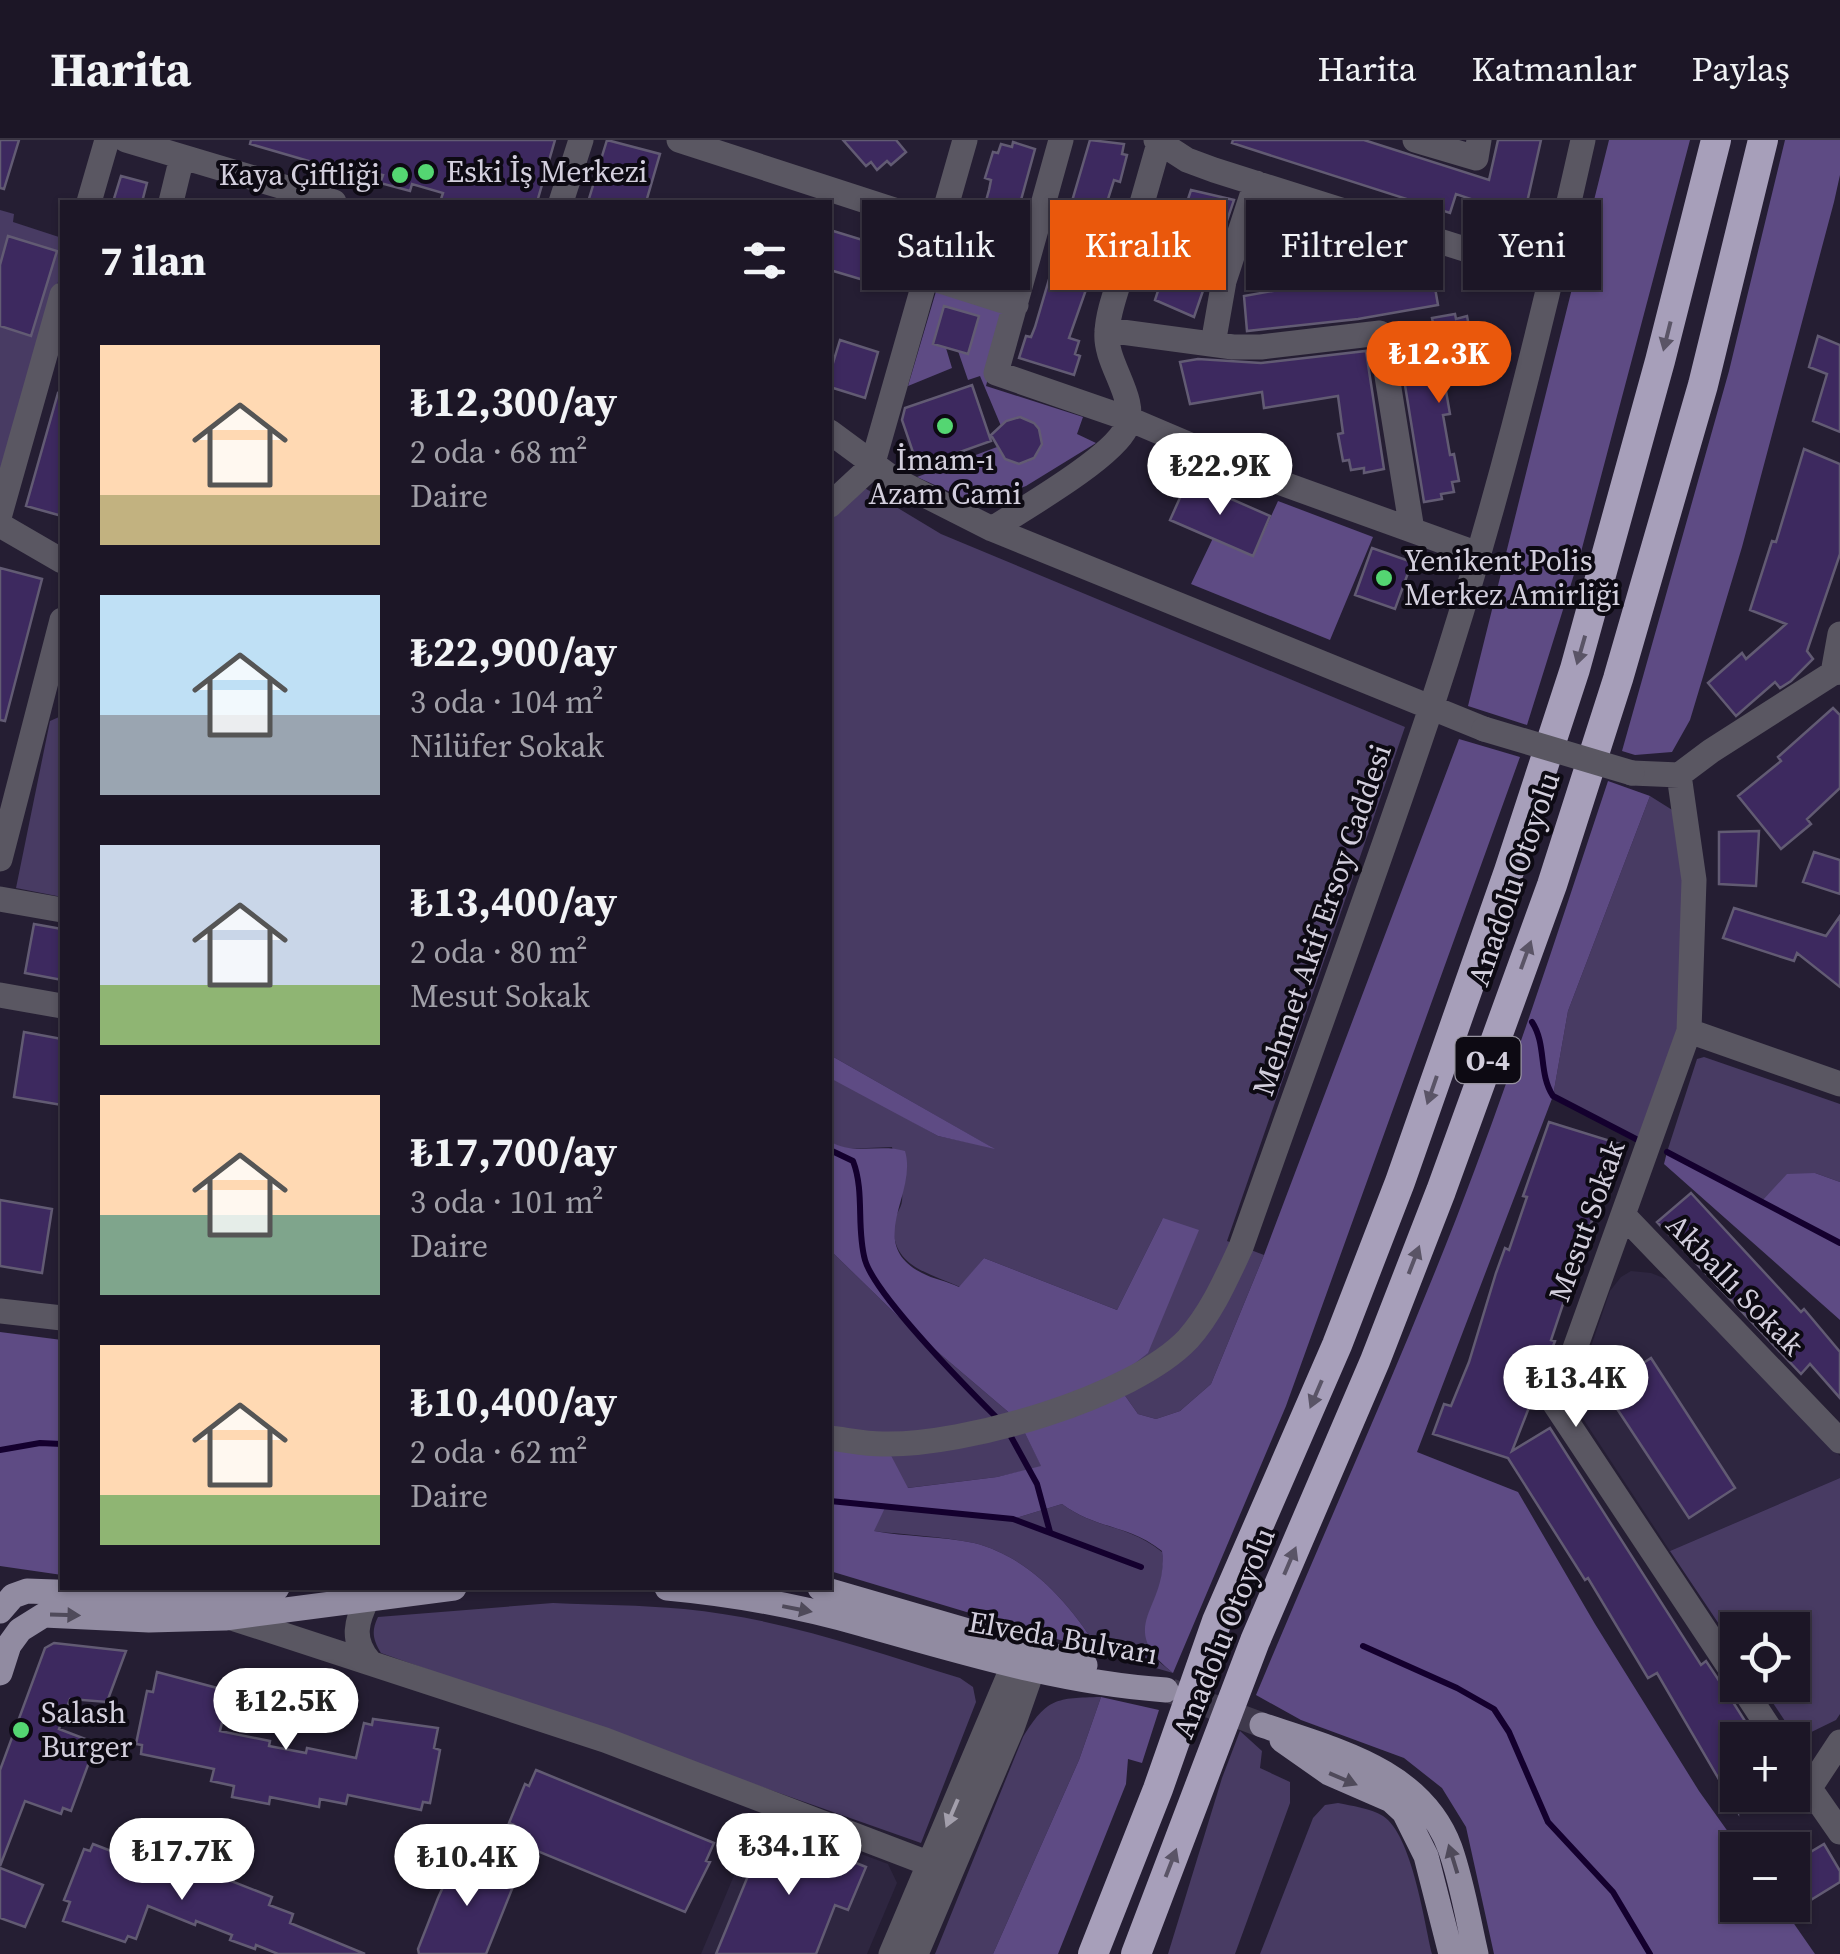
<!DOCTYPE html>
<html lang="tr">
<meta charset="utf-8">
<style>
:root{--surface:#1c1626;--page:#292332;--text:#f1f3f6;--muted:#a09fa7;--line:#3a3543;--accent:#ea580c}
body{margin:0;font-family:"Source Serif 4",serif;background:var(--page);color:var(--text);height:100vh;display:flex;flex-direction:column;font-size:38px;white-space:nowrap}
*{box-sizing:border-box;margin:0}
p{font-size:32px;color:var(--muted)}
.icon{flex:none;width:55px;height:55px;fill:none;stroke:currentColor;stroke-width:2;stroke-linecap:round;stroke-linejoin:round}
.map{position:relative;flex:1;overflow:hidden}
.side{position:absolute;left:60px;top:60px;width:772px;height:1390px;display:flex;flex-direction:column;background:var(--surface);border-radius:0px;box-shadow:0 2px 8px #0004,0 0 0 2px var(--line)}
.side>*{flex:none}
.guide{position:absolute;left:862px;top:60px;width:828px;height:90px;display:flex;gap:20px}
.buttons{position:absolute;left:1720px;top:1472px;display:grid;gap:20px}
.buttons a{display:grid;place-items:center;width:90px;height:90px;border-radius:0px;background:var(--surface);box-shadow:0 2px 8px #0004,0 0 0 2px var(--line);font-size:50px}
.price{position:absolute;translate:-50% -85px;padding:0 22px;border-radius:35px;background:#fff;color:#222;font-size:32px;line-height:65px;filter:drop-shadow(0 2px 5px #0008)}
.price::after{content:'';position:absolute;left:50%;top:60px;width:30px;height:22px;margin-left:-15px;background:inherit;clip-path:polygon(0 0,100% 0,50% 100%)}
.price.current{background:var(--accent);color:#fff}
ul{padding:0;list-style:none}
li{display:flex;align-items:center;gap:30px;height:250px;padding:0 40px}
li span{display:grid;place-items:center;flex:none;width:280px;height:200px;border-radius:0px;color:#555}
li>.icon{margin-inline-start:auto}
span .icon{width:120px;height:120px;fill:#fffc;stroke-width:1}
li b{font-size:42px}
h2{display:flex;justify-content:space-between;align-items:center;height:120px;padding:0 40px;font-size:42px}
.chip{padding:0 35px;border-radius:0px;background:var(--surface);box-shadow:0 2px 8px #0004,0 0 0 2px var(--line);font-size:35px;line-height:90px}
.chip.current{background:var(--accent);color:#fff}
header{display:flex;align-items:center;gap:60px;box-sizing:border-box;height:140px;padding:0 50px;background:var(--surface);border-bottom:2px solid var(--line)}
header strong{font-size:48px}
nav{display:flex;gap:55px;margin-inline-start:auto;font-size:35px}
.map>svg:first-child{display:block}
.built{fill:#2e2640}
.green{fill:#483b63}
.forest{fill:#5e4b84}
.lines{fill:none;stroke-linecap:round;stroke-linejoin:round}
.stream{stroke:#14002e;stroke-width:6}
.building{fill:#3d295f;stroke:#625b73;stroke-width:2.5}
.major-tunnel{stroke:#3f394c;stroke-width:25;stroke-dasharray:25 12;stroke-linecap:butt}
.minor{stroke:#5a5762;stroke-width:25}
.major{stroke:#918ba1;stroke-width:25}
.highway{stroke:#a79fba;stroke-width:30}
.minor-bridge{stroke:#5a5762;stroke-width:25}
.oneway{fill:#5a5466}
.oneway2{fill:#4f4a5a}
.oneway3{fill:#a39fac}
.poi-dot{fill:#54d672;stroke:#0d0a13;stroke-width:4}
.labels{text-anchor:middle;stroke-width:8;stroke-linejoin:round;paint-order:stroke}
.shield{fill:#0d0a13;stroke:#9894a0;stroke-width:2.5}
.shield-label{font-size:28px;font-weight:bold;fill:#d3cfdd}
.poi-label{font-size:30px;fill:#d3cfdd;stroke:#0d0a13;text-anchor:start}
.street-label{font-size:30px;fill:#d3cfdd;stroke:#0d0a13}
</style>
<header>
<strong>Harita</strong>
<nav><a>Harita</a><a>Katmanlar</a><a>Paylaş</a></nav>
</header>
<div class="map">
<svg width="1840" height="1814" viewBox="0 0 1840 1814">
<rect width="100%" height="100%" fill="#251e33"/>
<!-- built -->
<path class="built" d="M1631,1131l20,2 20,8 169,175v22l-170,73 -98,-149 38,-111 11,-14z
M759,1676l129,48 9,19 -30,71h-166z"/>
<!-- green -->
<path class="green" d="M0,70l14,4 -1,8 49,16v30l-62,213z
M863,347l78,47 464,193 -178,514 37,14 -53,129 -31,27 -24,8 -18,-5 -24,-34 49,-162 -46,92 -133,-52 -24,29c-31,-14 -70,-21 -66,-64 1,-8 7,-14 8,-22 2,-16 -7,-38 -10,-54l-50,2 -12,-8v-63h4l104,58 53,11 -161,-92v-537z
M62,564v193l-46,-9 34,-167 9,-4z
M1650,656l35,22 4,213 -39,114 -97,-49 15,-85z
M1704,917l136,47v78l-25,-9 -53,28 -95,-49 30,-93z
M830,1110l82,80 107,91 23,46 -45,10 -90,11 -77,-50z
M1840,1338v236l-4,6 -39,19 -36,-54h31v-55h-54l-1,21 -67,-100z
M1062,1364c35,26 66,20 100,48l1,12 -10,93 20,16 -73,-21c-29,-47 -70,-95 -126,-109 -33,-7 -68,-8 -101,-12l13,-25 127,13z
M553,1463c44,2 88,2 131,6 95,9 186,41 276,69l13,9 3,15 -55,141 -540,-190c-8,-13 -10,-22 -3,-36z
M1101,1557l-22,63 -86,194h-58l88,-217c24,-39 33,-39 78,-40z
M1240,1591l22,20 -2,17 30,14v21l-55,151h-67l54,-176z
M1338,1663c14,3 32,5 45,13 29,19 41,105 49,138h-172l53,-136 12,-13z"/>
<!-- forest -->
<path class="forest" d="M1609,0h81l-109,412 -54,173 -59,-19z
M1785,0h55v35l-6,27 -92,345 -52,173 -18,32 -37,3 -13,-4 107,-380z
M937,148l69,21 -20,77 97,31 -6,17 19,9 -70,43 -49,18 -60,-27 80,-30 14,15h16c13,-8 17,-19 12,-33 -11,-14 -25,-15 -38,-3l-21,-50 -12,4 -10,-29 10,3 11,-38 -35,-10 -11,37 13,5 6,20 -44,18z
M1278,361l95,36 -43,103 -139,-56 22,-46 40,18z
M1459,599l61,18 -234,649 -113,267c-60,-48 -4,-64 -11,-122 -34,-27 -65,-21 -100,-47l-49,15 -127,-13 -12,25c32,6 67,5 100,12 56,14 97,62 126,109l-270,-81v-133l55,6 23,44 89,-11 44,-11 -22,-45 -107,-91 -82,-80v-109c22,15 50,2 75,10 13,43 -41,92 17,122 11,6 25,8 37,14l25,-29 133,52 46,-92 36,12 -51,123 -34,27 24,34 18,5 24,-8 31,-27 53,-129z
M1608,641l42,15 -82,215 -15,85 -136,356 101,40 77,132 104,167 42,59h-3v55h43l34,49h-321l-28,-127 -24,-39 -38,-30 -103,-38 -45,-25c66,-159 137,-315 200,-476 56,-144 103,-291 152,-438z
M830,915l165,94 -57,-13 -108,-58z
M1667,1012l95,49 25,-27 28,-1 25,9v138l-176,-156z
M0,1192l62,8v235l-62,-9z
M1101,1557l58,13 -17,53 -14,-4 -2,25 -68,170h-65l86,-194z"/>
<g class="lines">
<!-- stream -->
<path class="stream" d="M1532,882c15,23 6,51 21,74l83,43
M830,1010l23,11c12,31 3,67 12,99 10,35 104,130 133,159
M1667,1012l173,91
M1009,1293l28,51 13,48
M0,1310l40,-7 22,1
M830,1361l183,18 128,48
M1363,1506l94,42 37,21 15,23 39,90 65,70 37,62"/>
</g>
<!-- building -->
<path class="building" d="M0,0h19l-15,49 -4,-1z
M251,0h304l-18,62h-84l-12,-3 2,-6 -31,-9 -2,7 -30,-8 3,-8 -45,-12 -2,6 -86,-25z
M607,0l53,14 -14,48h-58z
M843,0h53l10,12 -15,13 -4,-4 -10,9 -6,-8 -5,4z
M1090,0l34,4 -2,10 5,1 -7,27 -6,-2 -12,38 6,2 -8,26 -6,-1 -11,38 5,1 -19,54 10,3 -4,13 5,2 -6,19 -55,-17 7,-22 5,1 4,-10z
M1233,0h131l125,40 9,-40h43l-17,76 -17,-4v4l-25,-6 1,-7 -27,-9 -6,19 -218,-70z
M1013,2l22,7 -33,120 -20,-5 2,-5 -13,-4 3,-10 -6,-1 7,-27 6,2 8,-29 2,-10 -6,-2 8,-26 5,1 3,-9 11,3z
M121,36l26,7 -5,19h-29z
M1191,50l43,10 -40,117 -39,-17z
M1264,70l35,16 -16,49 -36,-12z
M830,90l39,12 3,-10 38,12 -13,46 -67,-20z
M8,96l49,15 -26,85 -31,-10v-61z
M1426,124l3,18h5l4,23 -80,14 -111,12 -3,-35z
M944,166l35,10 -11,38 -35,-10z
M1455,174l1,5 11,-3 2,10 5,-1 6,27 -7,1 2,10 -13,3 1,5 -20,3 7,40 -7,1 7,40 4,-1 5,27 -7,1 2,10 -13,2 1,5 -18,3 -20,-123 39,-7 -11,-54z
M1818,196l22,9v87l-27,-11 14,-47 -18,-7z
M840,200l38,12 -13,46 -35,-11v-14z
M1366,211l18,118 -20,4v-5l-13,2 -2,-10 -6,1 -5,-27 5,-1 -5,-37 -74,12 -2,-16 -72,12 -10,-42 18,-3 63,4z
M972,245l19,56 -73,26 -16,-47 3,-12z
M58,253l4,1v122l-36,-10z
M1020,277l14,6 5,6 3,15 -8,14 -15,6 -14,-5 -14,-24 15,-14z
M1804,309l36,15v90l-33,97 6,8 -22,22 -11,7 -5,-6 -39,34 -28,-33 34,-30 4,6 40,-35 -36,-14 22,-69 4,1z
M1188,340l82,36 -17,40 -83,-36z
M1372,408l40,14 -17,47 -40,-14z
M0,428l42,11 -37,142 -5,-1z
M1833,568l7,7v73l-33,31 4,5 -30,25 -43,-53 43,-35 -3,-4z
M1759,691l-3,55 -37,-2v-52z
M1814,712l26,8v34l-37,-12z
M1734,768l92,28 14,-20v71l-43,-34 -3,8 -71,-23z
M34,784l28,5v51l-37,-7z
M24,892l38,7v66l-48,-8z
M1549,982l71,22 -30,82 6,2 -33,76 -12,36 4,1 -43,110 38,-23 151,237 5,-4 20,30 31,49h-19v72l-81,-139 -9,5 -60,-100 -3,2 -77,-122 -75,-24 11,-30 7,2 18,-44 27,-89 9,-25 4,2 18,-53 -4,-1z
M1691,1053l110,119 3,-3 36,43v46l-30,-34 -9,10 -144,-152z
M0,1060l52,9 -10,64 -42,-7z
M1651,1218l84,130 -46,30 -85,-129z
M54,1503l72,8 -19,51 -37,-3 -11,30 29,11 -1,3 8,3 -24,65 -8,-3 -2,6 -36,-13 -25,65v-96l45,-122z
M157,1532l64,17 -1,7 8,1 -8,34 50,10 -1,5 37,7 1,-5 49,10 8,-35 8,2 1,-6 65,9 -4,20 6,2 -10,53 -7,-1 -2,8 -73,-15 -2,9 -26,-5 -1,8 -49,-10 -1,7 -37,-7 2,-11 -23,-5 3,-12 -73,-15 1,-9 -6,-1 11,-53 6,1z
M536,1630l178,73 -8,18 4,1 -25,50 -177,-73 6,-14 -5,-2 16,-39 4,2z
M768,1687l98,40 -18,43 -13,-5 -19,49h-100z
M93,1704l70,27 4,-12 23,9 4,-10 35,14 -3,7 46,18 -3,8 24,9 -3,9 75,31h-87l-22,-9 -1,4 -25,-9 2,-5 -36,-14 -1,4 -47,-19 -12,33 -8,-3 -3,6 -62,-21 7,-19 -6,-2 20,-51 6,2z
M1824,1704l16,27v11l-39,24 -9,-15v-28z
M459,1712l14,5 2,-4 17,7 -5,13 27,11 -28,70h-67l-1,-5 20,-51z
M0,1728l43,17 -18,42 -25,-9z"/>
<g class="lines">
<!-- major-tunnel -->
<path class="major-tunnel" d="M1171,1551l91,34"/>
<!-- minor -->
<path class="minor" d="M126,0l208,62
M679,0l261,85
M1061,0l-65,233 133,46 141,60 208,75
M1156,0l31,20 27,10 339,107
M1415,0l61,18 3,-18
M89,62l18,-62
M171,62l11,-45
M561,62l20,-62
M925,136l91,29
M1107,190l126,17h28l119,-14 32,197
M1213,204l11,-63 32,-98
M830,292l65,48 97,49 492,200
M830,365l42,-39 93,-326
M0,374l62,-219
M0,385l62,36
M992,389c31,-20 120,-71 134,-101 13,-30 -22,-64 -19,-96 1,-22 11,-45 17,-66 12,-42 24,-84 36,-126
M1833,533l7,-39
M1632,633l47,2 32,-24 122,-78 7,-1
M1679,635l15,105 -5,151 151,53
M0,719l62,-239
M0,759l62,11
M0,855l62,11
M1689,891l-134,373 183,276
M1625,1077l215,224
M0,1171l62,7
M830,1298c17,2 36,6 53,6 81,2 249,-46 305,-105 24,-27 38,-60 53,-92 63,-179 129,-357 189,-536 62,-187 110,-379 153,-571
M368,1458c-12,23 -17,42 1,63
M229,1477l376,123 325,124
M1741,1545l36,55
M1792,1623l48,69
M1809,1649l31,-47
M891,1814l130,-307
M916,1814l96,-226 27,-77"/>
<!-- major -->
<path class="major" d="M667,1448c65,6 132,18 195,36 100,28 200,59 304,66
M820,1448l265,77
M0,1471l13,-15 14,-5 167,6 83,-9
M0,1533l9,-28 11,-15 24,-15 105,5 76,-2 229,-30
M1262,1585c72,25 159,44 188,123 12,34 18,71 26,106
M1282,1600l47,33 62,27 13,12 22,44 25,98"/>
<!-- highway -->
<path class="highway" d="M1093,1814l65,-165 59,-168 120,-276 63,-163 109,-311 66,-202 85,-308 56,-221
M1136,1814l119,-313 120,-280 66,-170 111,-306 66,-206 85,-294 60,-245"/>
<!-- minor-bridge -->
<path class="minor-bridge" d="M1484,589l148,44"/>
</g>
<!-- one-way arrows -->
<defs><path id="oneway-solid" d="M-6-.8H1V-3.2L6.5 0L1 3.2V.8H-6Z" transform="scale(2.5)"/></defs>
<g class="oneway">
<use href="#oneway-solid" transform="translate(1667 196) rotate(104)"/>
<use href="#oneway-solid" transform="translate(1581 510) rotate(106)"/>
<use href="#oneway-solid" transform="translate(1526 815) rotate(-70)"/>
<use href="#oneway-solid" transform="translate(1432 950) rotate(109)"/>
<use href="#oneway-solid" transform="translate(1414 1120) rotate(-69)"/>
<use href="#oneway-solid" transform="translate(1316 1254) rotate(113)"/>
<use href="#oneway-solid" transform="translate(1290 1421) rotate(-67)"/>
<use href="#oneway-solid" transform="translate(1171 1723) rotate(-69)"/>
</g>
<g class="oneway2">
<use href="#oneway-solid" transform="translate(797 1469) rotate(11)"/>
<use href="#oneway-solid" transform="translate(65 1475) rotate(2)"/>
<use href="#oneway-solid" transform="translate(1343 1639) rotate(23)"/>
<use href="#oneway-solid" transform="translate(1453 1719) rotate(-107)"/>
</g>
<use class="oneway3" href="#oneway-solid" transform="translate(952 1673) rotate(113)"/>
<!-- markers -->
<g class="poi-dot">
<circle cx="426" cy="32" r="10"/>
<circle cx="400" cy="35" r="10"/>
<circle cx="945" cy="286" r="10"/>
<circle cx="1384" cy="438" r="10"/>
<circle cx="21" cy="1590" r="10"/>
</g>
<g class="labels">
<!-- shield labels -->
<rect class="shield" x="1455.5" y="897" width="65" height="46" rx="8"/>
<g class="shield-label">
<text x="1488" y="930">O-4</text>
</g>
<!-- poi labels -->
<g class="poi-label">
<text x="446" y="42">Eski İş Merkezi</text>
<text x="380" y="45" text-anchor="end">Kaya Çiftliği</text>
<text x="945" y="330" text-anchor="middle">İmam-ı<tspan x="945" dy="34">Azam Cami</tspan></text>
<text x="1404" y="431">Yenikent Polis<tspan x="1404" dy="34">Merkez Amirliği</tspan></text>
<text x="41" y="1583">Salash<tspan x="41" dy="34">Burger</tspan></text>
</g>
<!-- street labels -->
<g class="street-label">
<text transform="translate(1514 739) rotate(-71)" y="10">Anadolu Otoyolu</text>
<text transform="translate(1322 780) rotate(-71)" y="10">Mehmet Akif Ersoy Caddesi</text>
<text transform="translate(1587 1081) rotate(-70)" y="10">Mesut Sokak</text>
<text transform="translate(1735 1145) rotate(46)" y="10">Akballı Sokak</text>
<text transform="translate(1224 1493) rotate(-68)" y="10">Anadolu Otoyolu</text>
<text transform="translate(1063 1498) rotate(10)" y="10">Elveda Bulvarı</text>
</g>
</g>
</svg>
<div class="buttons">
<a><svg class="icon" aria-label="locate" viewBox="0 0 24 24"><circle cx="12" cy="12" r="6"/><path d="M12 2v4M12 18v4M2 12h4M18 12h4"/></svg></a>
<a>+</a>
<a>−</a>
</div>
<b class="price current" style="left:1439px;top:266px">₺12.3K</b>
<b class="price" style="left:1220px;top:378px">₺22.9K</b>
<b class="price" style="left:1576px;top:1290px">₺13.4K</b>
<b class="price" style="left:286px;top:1613px">₺12.5K</b>
<b class="price" style="left:789px;top:1758px">₺34.1K</b>
<b class="price" style="left:182px;top:1763px">₺17.7K</b>
<b class="price" style="left:467px;top:1769px">₺10.4K</b>
<div class="guide">
<a class="chip">Satılık</a>
<a class="chip current">Kiralık</a>
<a class="chip">Filtreler</a>
<a class="chip">Yeni</a>
</div>
<section class="side">
<h2>7 ilan<svg class="icon" aria-label="filters" viewBox="0 0 24 24"><path d="M4 7h16M4 17h16"/><circle cx="9" cy="7" r="2"/><circle cx="15" cy="17" r="2"/></svg></h2>
<ul>
<li><span style="background:linear-gradient(#ffd9b3 75%,#c2b280 0)"><svg class="icon" aria-label="home" viewBox="0 0 24 24"><path d="M3 11l9-7 9 7M6 9v11h12V9"/></svg></span><div><b>₺12,300/ay</b><p>2 oda · 68 m²</p><p>Daire</p></div></li>
<li><span style="background:linear-gradient(#bfe0f5 60%,#9aa5b1 0)"><svg class="icon" aria-label="home" viewBox="0 0 24 24"><path d="M3 11l9-7 9 7M6 9v11h12V9"/></svg></span><div><b>₺22,900/ay</b><p>3 oda · 104 m²</p><p>Nilüfer Sokak</p></div></li>
<li><span style="background:linear-gradient(#c9d6e8 70%,#8fb573 0)"><svg class="icon" aria-label="home" viewBox="0 0 24 24"><path d="M3 11l9-7 9 7M6 9v11h12V9"/></svg></span><div><b>₺13,400/ay</b><p>2 oda · 80 m²</p><p>Mesut Sokak</p></div></li>
<li><span style="background:linear-gradient(#ffd9b3 60%,#7fa58c 0)"><svg class="icon" aria-label="home" viewBox="0 0 24 24"><path d="M3 11l9-7 9 7M6 9v11h12V9"/></svg></span><div><b>₺17,700/ay</b><p>3 oda · 101 m²</p><p>Daire</p></div></li>
<li><span style="background:linear-gradient(#ffd9b3 75%,#8fb573 0)"><svg class="icon" aria-label="home" viewBox="0 0 24 24"><path d="M3 11l9-7 9 7M6 9v11h12V9"/></svg></span><div><b>₺10,400/ay</b><p>2 oda · 62 m²</p><p>Daire</p></div></li>
</ul>
</section>
</div>
